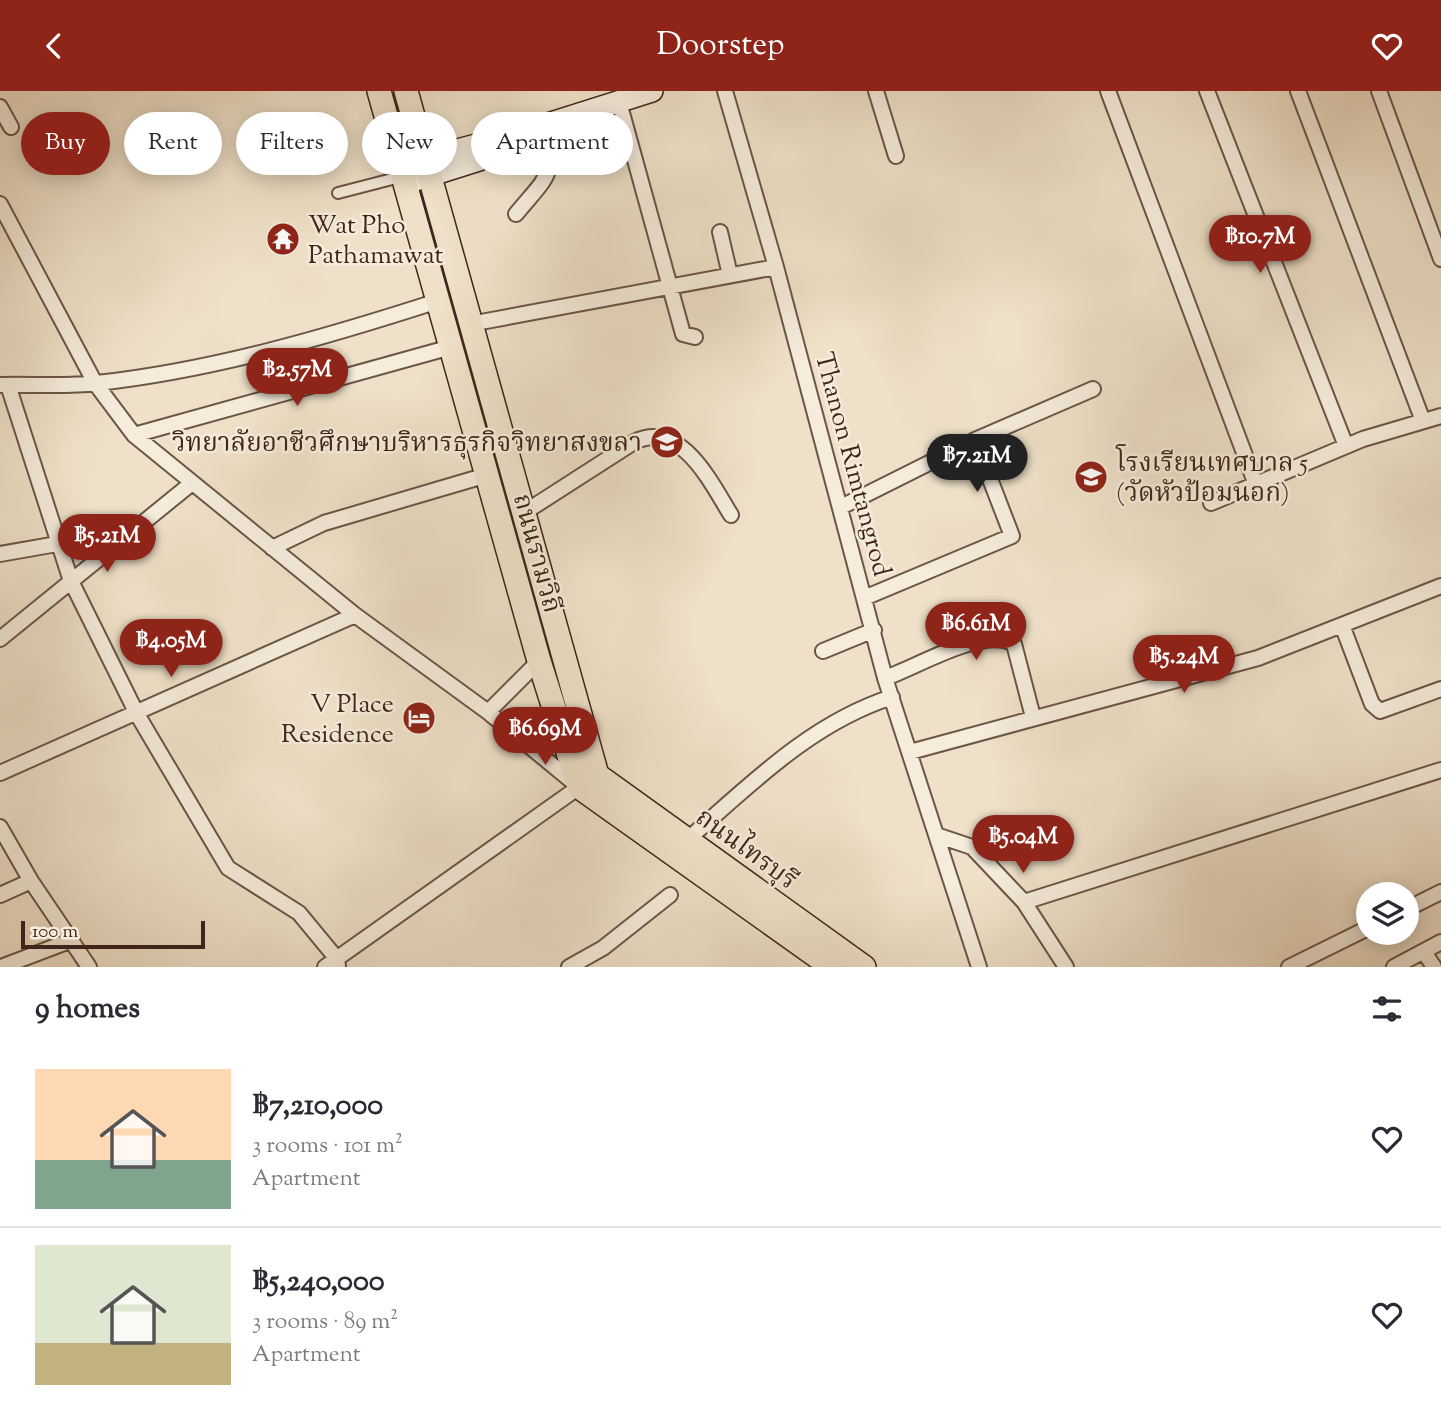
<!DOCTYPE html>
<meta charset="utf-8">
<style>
:root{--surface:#fff;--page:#f2f2f3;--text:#2b2b33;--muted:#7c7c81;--line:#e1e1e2;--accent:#8f2418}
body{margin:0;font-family:"Sorts Mill Goudy","Noto Serif Thai",serif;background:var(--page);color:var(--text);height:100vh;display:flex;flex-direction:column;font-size:26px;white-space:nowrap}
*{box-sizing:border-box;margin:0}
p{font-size:23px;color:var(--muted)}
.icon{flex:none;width:38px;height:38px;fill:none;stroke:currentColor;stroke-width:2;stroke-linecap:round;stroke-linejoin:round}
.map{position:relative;height:876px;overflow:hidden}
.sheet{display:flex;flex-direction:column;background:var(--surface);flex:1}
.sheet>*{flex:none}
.guide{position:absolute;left:21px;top:21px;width:700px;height:63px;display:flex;gap:14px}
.controls{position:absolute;left:1356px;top:791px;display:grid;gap:14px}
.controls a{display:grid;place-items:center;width:63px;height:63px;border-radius:50%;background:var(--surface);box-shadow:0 4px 18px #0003;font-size:35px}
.scale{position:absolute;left:21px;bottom:18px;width:184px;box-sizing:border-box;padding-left:7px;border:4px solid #40261a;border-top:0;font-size:19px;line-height:24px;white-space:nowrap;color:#40261a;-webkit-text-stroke:5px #f5ecdc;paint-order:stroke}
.price{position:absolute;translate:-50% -60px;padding:0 16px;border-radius:24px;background:var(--accent);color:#fff;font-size:23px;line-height:46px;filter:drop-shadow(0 2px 4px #0008)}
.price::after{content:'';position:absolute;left:50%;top:42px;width:21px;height:16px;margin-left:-10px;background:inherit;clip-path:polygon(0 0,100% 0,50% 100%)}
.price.current{background:#222;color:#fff}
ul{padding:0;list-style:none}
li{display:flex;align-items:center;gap:21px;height:175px;padding:0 35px}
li+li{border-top:2px solid var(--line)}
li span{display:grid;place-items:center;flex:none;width:196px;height:140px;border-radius:0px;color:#555}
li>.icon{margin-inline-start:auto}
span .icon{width:84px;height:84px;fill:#fffc;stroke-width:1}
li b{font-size:30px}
h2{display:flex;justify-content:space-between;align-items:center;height:84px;padding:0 35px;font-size:30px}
.chip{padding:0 24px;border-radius:32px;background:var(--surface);box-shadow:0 4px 18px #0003;font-size:24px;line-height:63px}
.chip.current{background:var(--accent);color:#fff}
header{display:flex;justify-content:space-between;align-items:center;height:91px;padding:0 35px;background:var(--accent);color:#fff;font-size:32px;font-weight:600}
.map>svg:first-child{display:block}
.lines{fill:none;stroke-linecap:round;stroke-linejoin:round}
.pedestrian-casing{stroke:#6c5546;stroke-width:14}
.minor-casing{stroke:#6c5546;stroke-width:18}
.secondary-casing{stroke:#40261a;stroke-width:24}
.primary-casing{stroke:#40261a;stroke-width:26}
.pedestrian{stroke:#f5ecdc;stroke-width:10}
.minor{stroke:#f5ecdc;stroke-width:14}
.secondary{stroke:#f5ecdc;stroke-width:21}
.primary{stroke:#efe1c9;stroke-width:23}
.labels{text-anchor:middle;stroke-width:5;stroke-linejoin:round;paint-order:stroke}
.poi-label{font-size:26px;fill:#40261a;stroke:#f5ecdc;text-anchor:start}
.street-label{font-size:26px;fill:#40261a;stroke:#f5ecdc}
</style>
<header><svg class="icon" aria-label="back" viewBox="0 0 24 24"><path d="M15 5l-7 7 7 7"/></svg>Doorstep<svg class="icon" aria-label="heart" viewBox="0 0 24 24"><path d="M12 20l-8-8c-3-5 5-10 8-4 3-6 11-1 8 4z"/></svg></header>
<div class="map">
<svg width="1441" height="876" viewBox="0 0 1441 876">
<rect width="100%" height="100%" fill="#efe1c9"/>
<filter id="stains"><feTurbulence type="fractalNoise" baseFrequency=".00286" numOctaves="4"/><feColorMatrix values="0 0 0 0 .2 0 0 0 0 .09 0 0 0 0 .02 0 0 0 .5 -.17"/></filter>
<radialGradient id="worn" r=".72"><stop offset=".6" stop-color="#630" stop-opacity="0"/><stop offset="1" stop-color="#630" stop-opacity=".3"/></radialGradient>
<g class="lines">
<defs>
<path id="pedestrian" d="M338,102l66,-17"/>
<path id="minor" d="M725,0l51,176 109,411 94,289
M876,0l20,65
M1108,0l147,391
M1207,0l139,355
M1298,0l125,330
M1379,0l62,168
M619,11l64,232 12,3
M0,16l11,20
M0,113l95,179 39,52 221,180 133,97 91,75 -254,180
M516,123c31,-38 41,-38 28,-88
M720,141l10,43
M470,233l306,-57
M1,294c32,-1 65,2 96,-2 117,-13 229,-46 341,-82
M8,294l63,196 66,133 91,154 71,45 38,46 1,7
M134,344l317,-88
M1211,412l152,-64 78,-23
M841,416l134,-67 118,-51
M522,423l112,-72c47,-23 77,41 97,73
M272,457l52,-25 163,-48
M0,463l57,-10
M864,507l148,-62 -37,-96
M1342,534l30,79 8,7 61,-22
M0,548l192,-156
M823,560l51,-21
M885,587c31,-10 99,-53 129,-34l19,73
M488,621l51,-51
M910,661l348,-94 183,-72
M0,682l355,-158
M0,736l31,54 58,86
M939,745l33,11 52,55 42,65
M687,749c64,-56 124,-117 205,-143
M0,804l31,-14
M1024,811l417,-132
M1407,818l34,-17
M1424,861l10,15
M1,876l71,-27
M569,876l34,-19 67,-53
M1289,876l79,-39
M1394,876l47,-25"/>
<path id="secondary" d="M401,74l109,-29 142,-45
M406,92l73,-23 27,-21"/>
<path id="primary" d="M379,0l160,570 40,126
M406,0l191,684
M597,684l267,192
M579,696l253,180"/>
</defs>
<!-- pedestrian casing -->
<use href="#pedestrian" class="pedestrian-casing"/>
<!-- minor casing -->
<use href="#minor" class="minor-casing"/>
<!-- secondary casing -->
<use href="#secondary" class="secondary-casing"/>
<!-- primary casing -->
<use href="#primary" class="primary-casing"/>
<!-- pedestrian -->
<use href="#pedestrian" class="pedestrian"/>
<!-- minor -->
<use href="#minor" class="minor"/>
<!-- secondary -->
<use href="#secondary" class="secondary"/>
<!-- primary -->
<use href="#primary" class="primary"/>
</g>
<!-- icons -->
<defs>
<symbol id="temple-disc" viewBox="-11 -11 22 22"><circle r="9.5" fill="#8f2418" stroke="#f5ecdc"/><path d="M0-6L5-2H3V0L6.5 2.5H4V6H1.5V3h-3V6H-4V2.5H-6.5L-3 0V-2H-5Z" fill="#fff"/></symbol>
<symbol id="school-disc" viewBox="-11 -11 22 22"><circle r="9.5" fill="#8f2418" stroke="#f5ecdc"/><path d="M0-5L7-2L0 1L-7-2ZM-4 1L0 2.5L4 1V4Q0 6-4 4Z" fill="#fff"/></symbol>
<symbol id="hotel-disc" viewBox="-11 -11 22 22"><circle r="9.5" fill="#8f2418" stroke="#f5ecdc"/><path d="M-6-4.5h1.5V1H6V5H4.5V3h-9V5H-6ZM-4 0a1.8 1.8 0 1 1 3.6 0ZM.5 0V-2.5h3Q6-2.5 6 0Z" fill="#fff"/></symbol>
</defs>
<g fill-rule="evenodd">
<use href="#temple-disc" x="264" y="129" width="38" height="38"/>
<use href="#school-disc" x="648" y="332" width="38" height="38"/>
<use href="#school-disc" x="1072" y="367" width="38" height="38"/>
<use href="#hotel-disc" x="400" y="608" width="38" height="38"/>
</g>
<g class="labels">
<!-- poi labels -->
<g class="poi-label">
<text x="308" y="142">Wat Pho<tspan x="308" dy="30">Pathamawat</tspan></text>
<text x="642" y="360" text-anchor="end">วิทยาลัยอาชีวศึกษาบริหารธุรกิจวิทยาสงขลา</text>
<text x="1116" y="380">โรงเรียนเทศบาล 5<tspan x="1116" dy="30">(วัดหัวป้อมนอก)</tspan></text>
<text x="394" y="621" text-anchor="end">V Place<tspan x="394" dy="30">Residence</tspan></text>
</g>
<!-- street labels -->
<g class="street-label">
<text transform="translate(854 373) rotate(75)" y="9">Thanon Rimtangrod</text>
<text transform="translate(538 462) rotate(75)" y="9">ถนนรามวิถี</text>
<text transform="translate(747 757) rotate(36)" y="9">ถนนไทรบุรี</text>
</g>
</g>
<rect width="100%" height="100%" filter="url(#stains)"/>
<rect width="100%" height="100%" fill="url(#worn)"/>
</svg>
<div class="controls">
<a><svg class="icon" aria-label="layers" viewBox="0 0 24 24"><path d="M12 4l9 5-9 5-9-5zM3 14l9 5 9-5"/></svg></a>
</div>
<div class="scale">100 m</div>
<b class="price" style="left:1260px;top:184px">฿10.7M</b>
<b class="price" style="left:297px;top:317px">฿2.57M</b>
<b class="price current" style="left:977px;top:403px">฿7.21M</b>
<b class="price" style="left:107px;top:483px">฿5.21M</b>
<b class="price" style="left:976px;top:571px">฿6.61M</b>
<b class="price" style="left:171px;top:588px">฿4.05M</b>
<b class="price" style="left:1184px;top:604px">฿5.24M</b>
<b class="price" style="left:545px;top:676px">฿6.69M</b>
<b class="price" style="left:1023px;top:784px">฿5.04M</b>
<div class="guide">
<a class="chip current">Buy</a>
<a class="chip">Rent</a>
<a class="chip">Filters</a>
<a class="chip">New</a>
<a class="chip">Apartment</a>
</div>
</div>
<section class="sheet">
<h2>9 homes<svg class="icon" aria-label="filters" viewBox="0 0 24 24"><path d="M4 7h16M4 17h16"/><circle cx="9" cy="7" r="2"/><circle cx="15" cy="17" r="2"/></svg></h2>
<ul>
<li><span style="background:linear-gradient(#ffd9b3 65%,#7fa58c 0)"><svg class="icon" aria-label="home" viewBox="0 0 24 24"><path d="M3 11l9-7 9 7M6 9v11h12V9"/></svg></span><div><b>฿7,210,000</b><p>3 rooms · 101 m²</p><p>Apartment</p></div><svg class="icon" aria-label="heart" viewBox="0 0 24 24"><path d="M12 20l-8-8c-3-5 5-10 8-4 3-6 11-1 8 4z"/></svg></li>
<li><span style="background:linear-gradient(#dfe7d0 70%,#c2b280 0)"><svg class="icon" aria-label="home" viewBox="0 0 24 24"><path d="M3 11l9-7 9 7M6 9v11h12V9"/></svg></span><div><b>฿5,240,000</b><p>3 rooms · 89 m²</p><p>Apartment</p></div><svg class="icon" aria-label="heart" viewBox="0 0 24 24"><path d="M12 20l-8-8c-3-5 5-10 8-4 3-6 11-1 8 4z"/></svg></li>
</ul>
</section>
